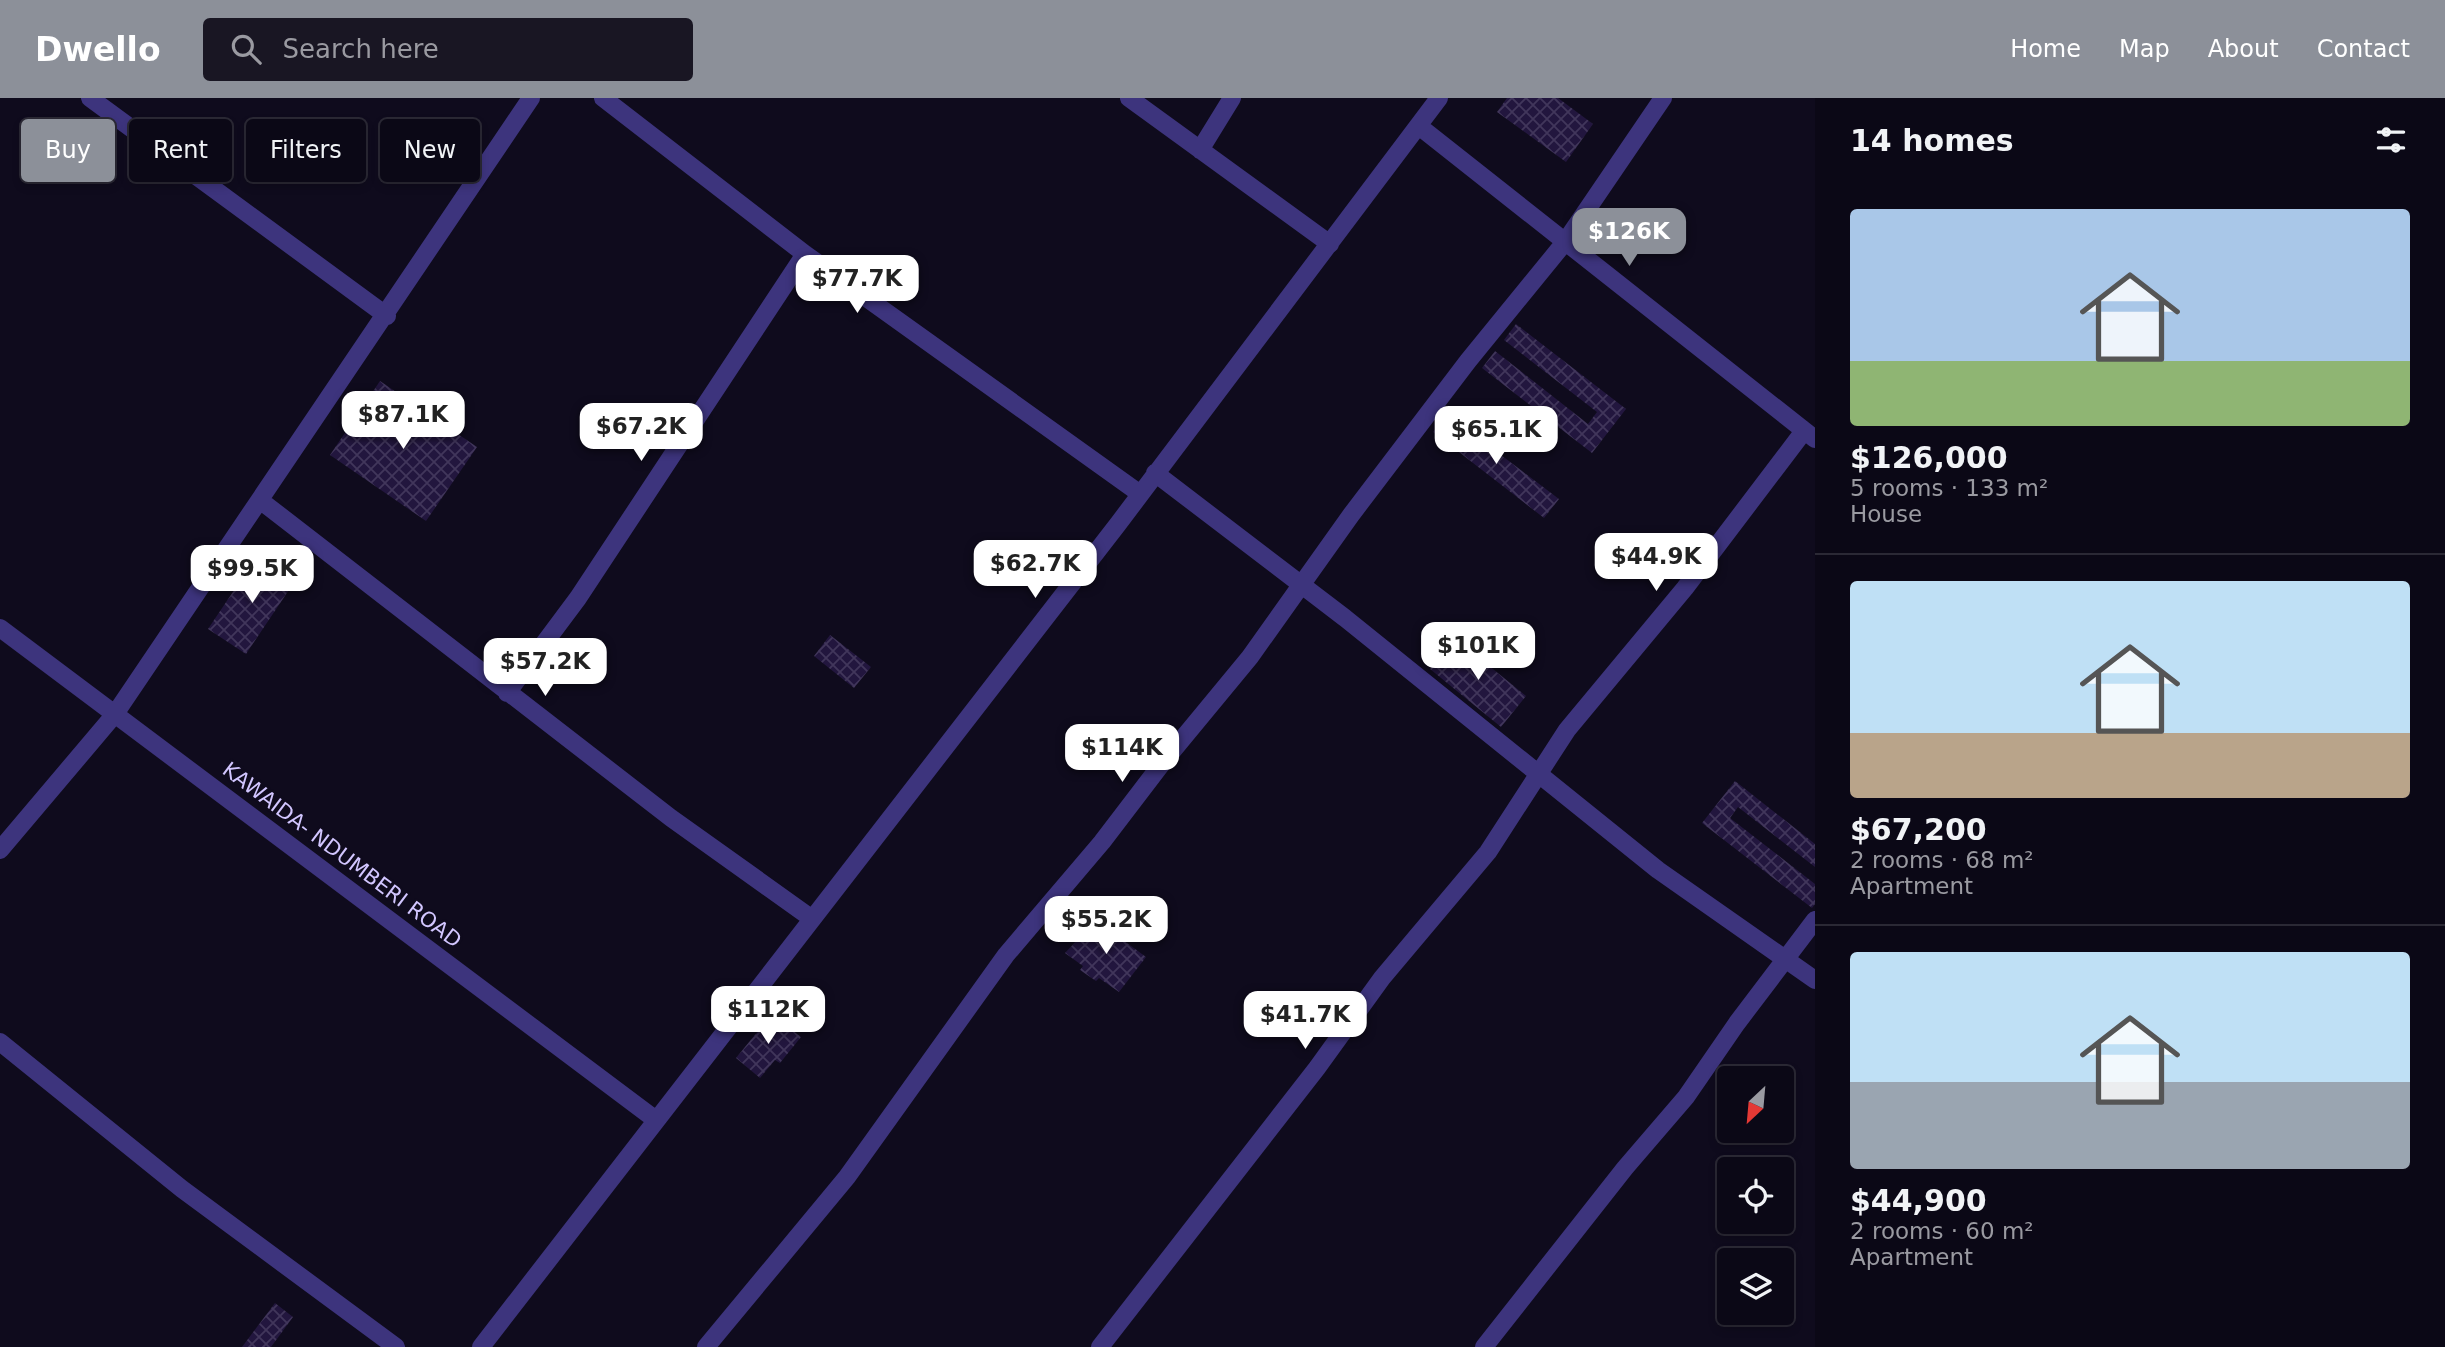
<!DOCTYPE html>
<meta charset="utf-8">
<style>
:root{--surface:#0b0816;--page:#191623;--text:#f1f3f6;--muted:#9a9aa1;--line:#2b2935;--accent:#8c9099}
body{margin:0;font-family:"DejaVu Sans",sans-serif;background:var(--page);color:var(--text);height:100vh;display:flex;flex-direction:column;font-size:26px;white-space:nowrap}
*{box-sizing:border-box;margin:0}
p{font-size:23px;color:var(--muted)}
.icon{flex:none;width:38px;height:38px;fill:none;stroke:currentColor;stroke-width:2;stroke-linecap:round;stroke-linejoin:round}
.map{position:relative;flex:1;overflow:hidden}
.panel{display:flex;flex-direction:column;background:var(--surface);width:630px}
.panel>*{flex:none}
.banner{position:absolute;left:21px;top:21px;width:665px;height:63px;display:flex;gap:14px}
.needle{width:46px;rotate:206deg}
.tools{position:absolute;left:1717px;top:968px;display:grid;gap:14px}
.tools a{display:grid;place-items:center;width:77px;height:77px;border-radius:7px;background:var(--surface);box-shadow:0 4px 10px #0003,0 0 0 2px var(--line);font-size:35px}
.price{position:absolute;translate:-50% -60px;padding:0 16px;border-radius:14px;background:#fff;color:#222;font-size:23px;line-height:46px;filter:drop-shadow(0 2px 4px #0008)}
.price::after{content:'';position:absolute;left:50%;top:42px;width:21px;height:16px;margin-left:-10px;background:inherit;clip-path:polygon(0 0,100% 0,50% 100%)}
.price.selected{background:var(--accent);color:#fff}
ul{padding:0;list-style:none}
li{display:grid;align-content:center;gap:14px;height:371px;padding:0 35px}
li+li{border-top:2px solid var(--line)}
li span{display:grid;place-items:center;height:217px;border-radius:7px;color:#555}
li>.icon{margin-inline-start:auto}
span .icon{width:126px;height:126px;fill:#fffc;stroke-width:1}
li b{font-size:30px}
h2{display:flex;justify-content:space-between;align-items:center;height:84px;padding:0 35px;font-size:30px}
.pill{padding:0 24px;border-radius:7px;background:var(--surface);box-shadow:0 4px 10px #0003,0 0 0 2px var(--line);font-size:24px;line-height:63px}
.pill.selected{background:var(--accent);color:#fff}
header{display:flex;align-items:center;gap:42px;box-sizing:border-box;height:98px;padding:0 35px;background:var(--accent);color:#fff}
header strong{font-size:33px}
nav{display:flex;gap:38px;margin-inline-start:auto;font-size:24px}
.search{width:490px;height:63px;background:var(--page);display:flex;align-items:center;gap:18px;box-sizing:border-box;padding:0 24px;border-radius:7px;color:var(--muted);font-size:26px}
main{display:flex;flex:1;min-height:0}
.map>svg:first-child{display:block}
.building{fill:url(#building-cross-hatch)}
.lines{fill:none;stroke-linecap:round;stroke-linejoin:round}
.minor{stroke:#3d347d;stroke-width:18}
.labels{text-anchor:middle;stroke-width:5;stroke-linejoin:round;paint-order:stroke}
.street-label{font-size:21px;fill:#d2c6ff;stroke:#0f0b1d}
</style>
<header>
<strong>Dwello</strong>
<div class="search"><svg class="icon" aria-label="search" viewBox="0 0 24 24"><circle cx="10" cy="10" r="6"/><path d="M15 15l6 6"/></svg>Search here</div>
<nav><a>Home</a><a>Map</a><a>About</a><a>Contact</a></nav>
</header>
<main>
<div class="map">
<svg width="1815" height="1249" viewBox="0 0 1815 1249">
<defs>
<pattern id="building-cross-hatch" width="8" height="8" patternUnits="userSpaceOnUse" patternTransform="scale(1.75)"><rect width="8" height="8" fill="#22163e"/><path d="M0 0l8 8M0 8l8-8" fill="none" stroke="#41365b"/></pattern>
</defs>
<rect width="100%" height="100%" fill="#0f0b1d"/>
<!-- building -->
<path class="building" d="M1507,0h51l35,26 -27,38 -69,-50z
M1516,226l110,85 -34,44 -110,-85 13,-17 93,73 9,-12 -93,-72z
M380,283l97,66 -51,74 -96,-66z
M1447,316l112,85 -15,19 -111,-86z
M257,458l38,25 -49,73 -38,-25z
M830,537l41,32 -17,21 -40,-32z
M1455,540l71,58 -25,31 -71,-58z
M1735,683l80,63v23l-77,-60 -8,11 85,66v20l-3,4 -110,-85z
M1096,822l50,37 -27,35 -20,-14 -3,3 -16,-11 3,-4 -18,-13z
M772,916l29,23 -21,26 -5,-3 -15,18 -24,-20z
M275,1205l18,14 -22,30h-29z"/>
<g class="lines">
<!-- minor -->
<path class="minor" d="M90,0l297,218
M603,0l202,156 334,239
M1129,0l201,146
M1420,29l395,312
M1200,52l32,-52
M1155,375l190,145 313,252 157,110
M261,403l410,317 140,100
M0,530l656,492
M507,595l71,-95 227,-344
M0,752l115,-136 416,-616
M0,944l182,147 214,158
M481,1249l637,-823 321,-426
M706,1249l141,-170 159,-222 96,-113 58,-76 90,-109 101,-142 117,-154 97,-119 98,-144
M1100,1249l217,-279 65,-90 106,-126 79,-122 118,-142 119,-157
M1484,1249l141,-179 61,-71 51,-74 78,-103"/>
</g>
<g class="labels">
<!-- street labels -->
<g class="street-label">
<text transform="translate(342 757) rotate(37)" y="7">KAWAIDA- NDUMBERI ROAD</text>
</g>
</g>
</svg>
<div class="tools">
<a><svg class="needle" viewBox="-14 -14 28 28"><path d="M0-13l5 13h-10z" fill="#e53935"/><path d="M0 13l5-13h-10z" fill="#9a9aa1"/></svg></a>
<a><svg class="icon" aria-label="locate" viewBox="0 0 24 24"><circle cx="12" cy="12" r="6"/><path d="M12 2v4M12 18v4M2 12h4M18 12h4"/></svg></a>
<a><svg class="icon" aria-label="layers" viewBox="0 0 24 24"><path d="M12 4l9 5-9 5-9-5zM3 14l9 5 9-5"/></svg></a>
</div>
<b class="price selected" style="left:1629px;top:170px">$126K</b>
<b class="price" style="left:857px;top:217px">$77.7K</b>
<b class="price" style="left:403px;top:353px">$87.1K</b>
<b class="price" style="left:641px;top:365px">$67.2K</b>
<b class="price" style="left:1496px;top:368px">$65.1K</b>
<b class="price" style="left:1656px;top:495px">$44.9K</b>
<b class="price" style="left:1035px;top:502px">$62.7K</b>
<b class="price" style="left:252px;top:507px">$99.5K</b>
<b class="price" style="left:1478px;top:584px">$101K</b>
<b class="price" style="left:545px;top:600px">$57.2K</b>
<b class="price" style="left:1122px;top:686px">$114K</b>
<b class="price" style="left:1106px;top:858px">$55.2K</b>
<b class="price" style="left:768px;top:948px">$112K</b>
<b class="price" style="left:1305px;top:953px">$41.7K</b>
<div class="banner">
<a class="pill selected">Buy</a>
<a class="pill">Rent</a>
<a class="pill">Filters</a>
<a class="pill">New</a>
</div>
</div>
<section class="panel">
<h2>14 homes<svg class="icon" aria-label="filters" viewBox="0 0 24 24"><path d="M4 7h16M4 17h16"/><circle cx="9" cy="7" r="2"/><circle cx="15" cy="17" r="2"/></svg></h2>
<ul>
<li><span style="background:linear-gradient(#a9c7e8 70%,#8fb573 0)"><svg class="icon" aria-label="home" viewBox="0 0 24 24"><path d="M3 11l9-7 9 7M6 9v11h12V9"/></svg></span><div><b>$126,000</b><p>5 rooms · 133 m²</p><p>House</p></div></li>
<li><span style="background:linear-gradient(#bfe0f5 70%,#b9a48a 0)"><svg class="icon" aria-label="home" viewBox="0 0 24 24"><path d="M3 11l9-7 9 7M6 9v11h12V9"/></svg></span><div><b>$67,200</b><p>2 rooms · 68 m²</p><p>Apartment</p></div></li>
<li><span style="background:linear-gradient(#bfe0f5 60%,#9aa5b1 0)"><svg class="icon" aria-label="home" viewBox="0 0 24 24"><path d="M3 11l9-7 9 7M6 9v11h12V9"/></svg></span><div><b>$44,900</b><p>2 rooms · 60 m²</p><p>Apartment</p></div></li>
</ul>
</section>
</main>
